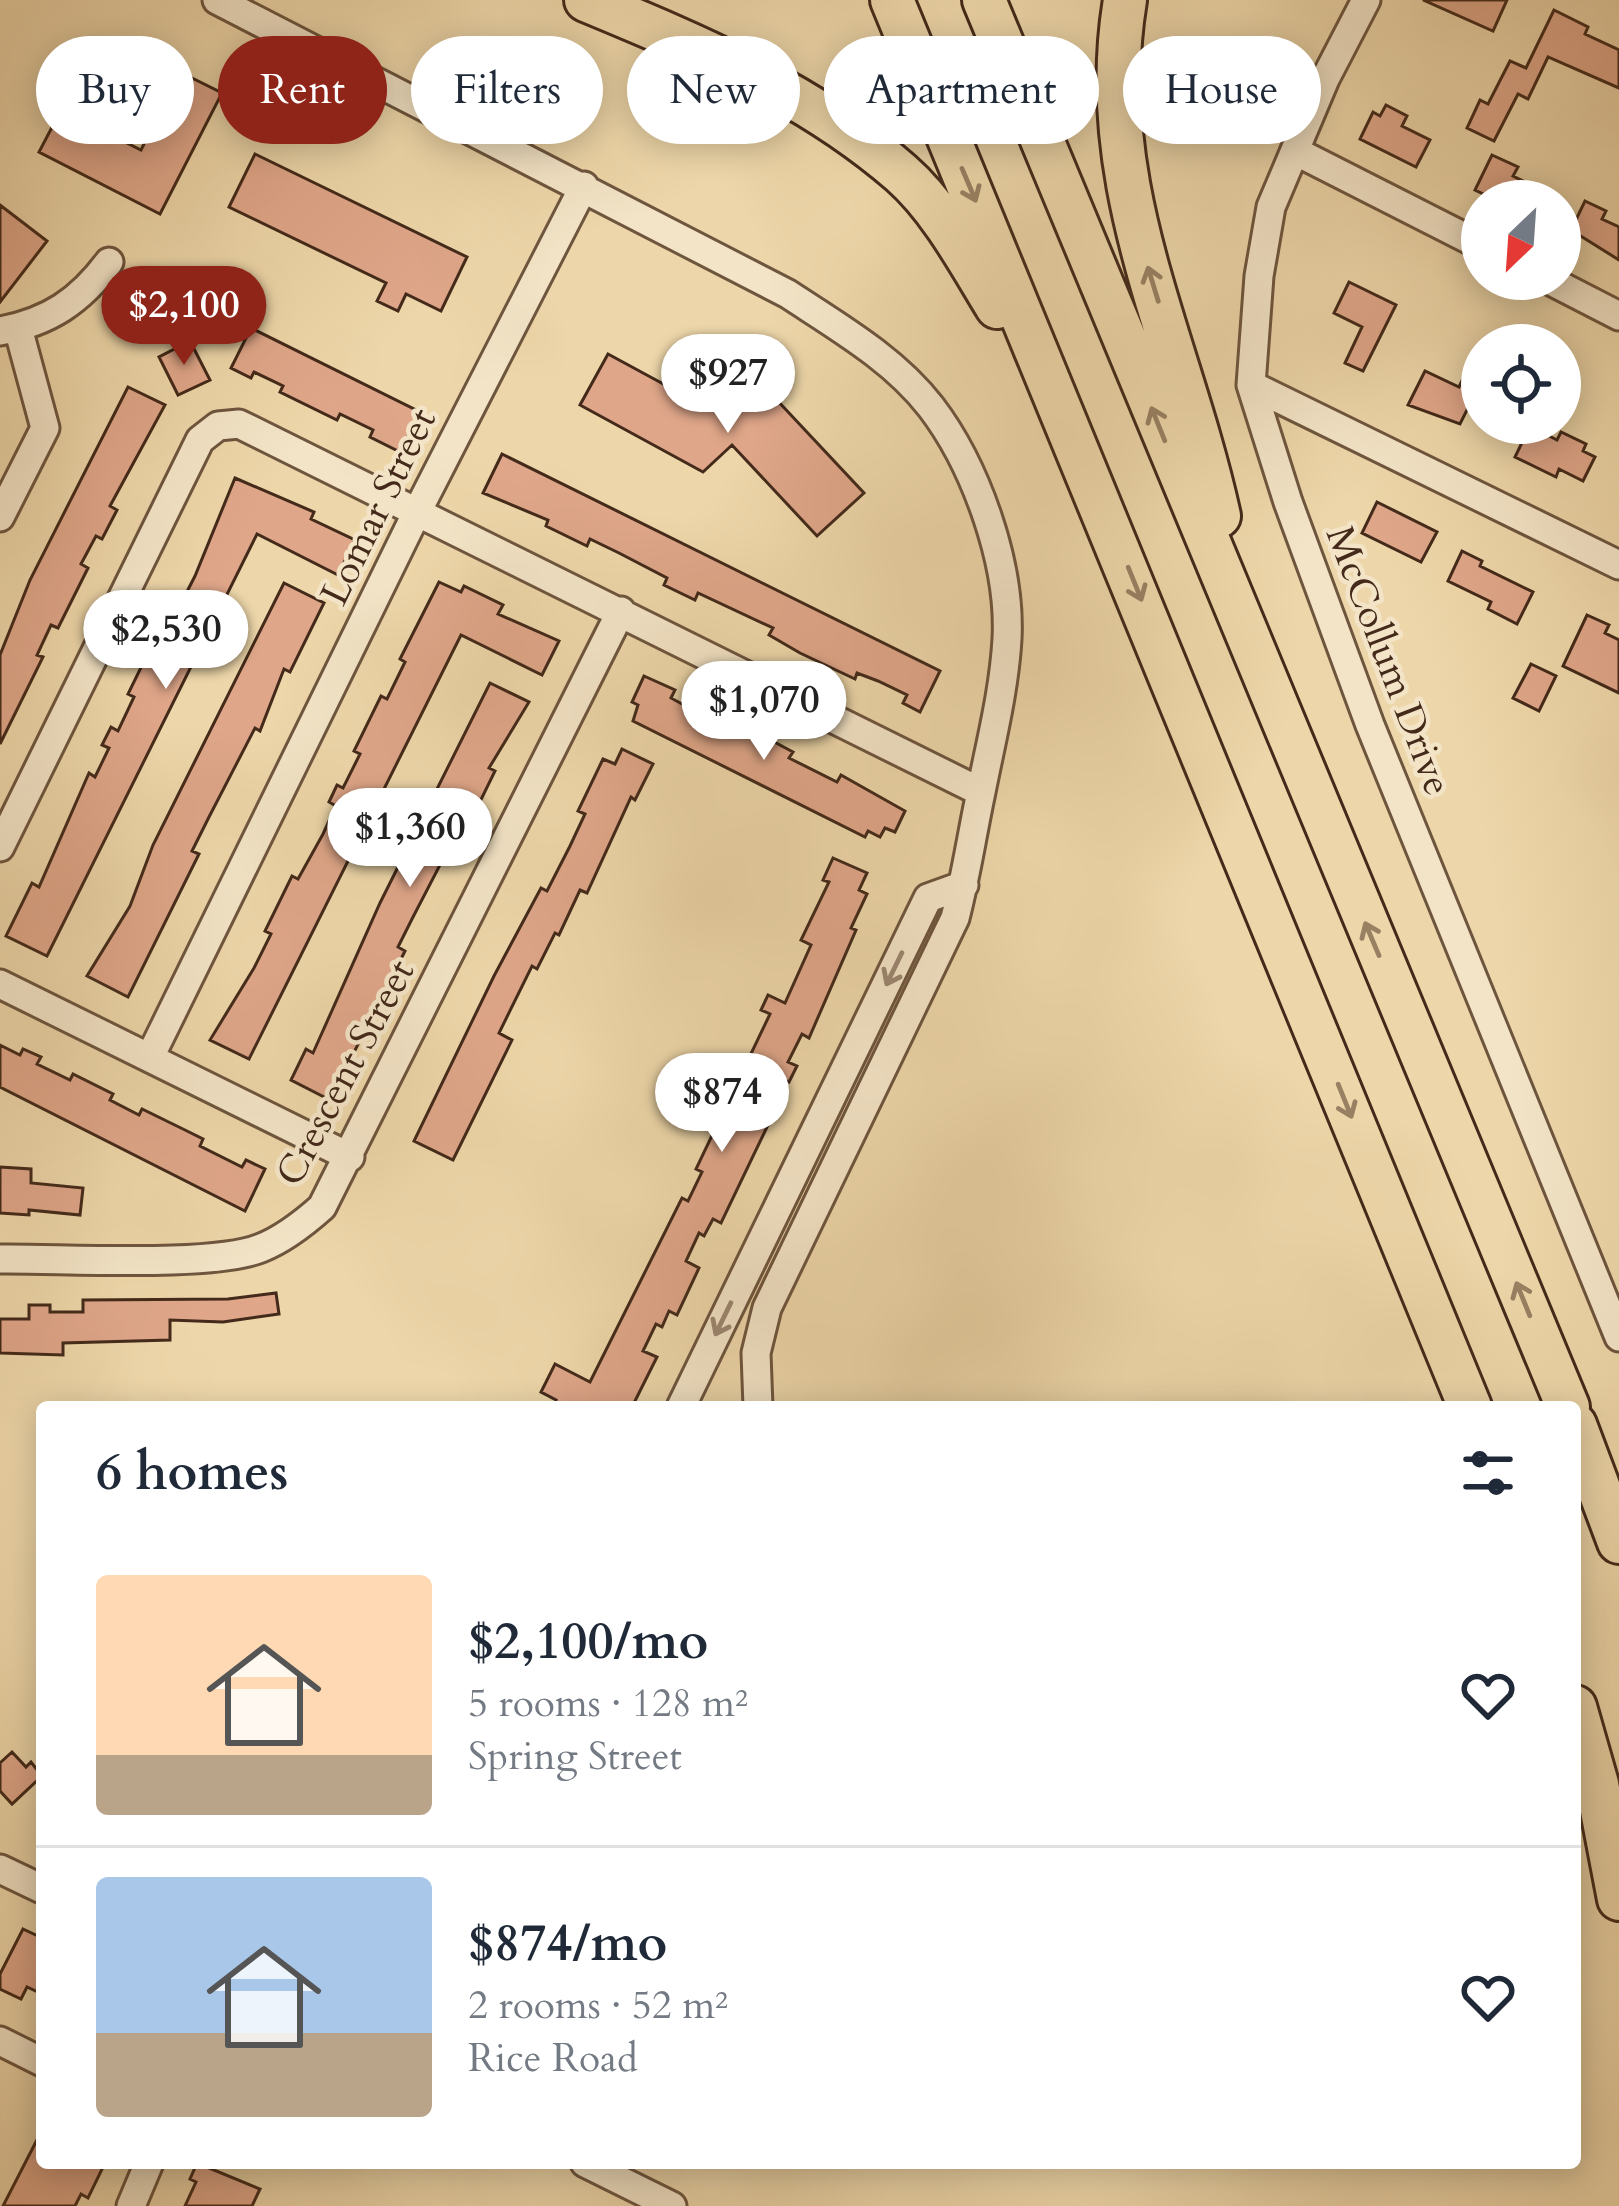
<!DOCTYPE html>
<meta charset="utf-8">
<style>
:root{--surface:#fff;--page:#f6f6f7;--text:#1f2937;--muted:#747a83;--line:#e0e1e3;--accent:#8f2418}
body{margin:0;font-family:Cardo,serif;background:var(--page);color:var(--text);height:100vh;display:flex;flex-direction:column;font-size:45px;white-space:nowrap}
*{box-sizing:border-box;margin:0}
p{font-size:39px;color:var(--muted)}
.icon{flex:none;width:66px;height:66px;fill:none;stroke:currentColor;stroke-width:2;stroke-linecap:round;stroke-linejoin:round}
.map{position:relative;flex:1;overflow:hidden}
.drawer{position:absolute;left:36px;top:1401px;width:1545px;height:768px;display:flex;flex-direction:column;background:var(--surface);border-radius:12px;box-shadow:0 6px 30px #0003}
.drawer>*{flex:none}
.guide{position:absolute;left:36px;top:36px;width:1548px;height:108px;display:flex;gap:24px}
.needle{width:78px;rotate:205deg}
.fabs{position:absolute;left:1461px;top:180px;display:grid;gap:24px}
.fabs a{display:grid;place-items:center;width:120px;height:120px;border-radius:50%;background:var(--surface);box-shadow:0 6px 30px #0003;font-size:60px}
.price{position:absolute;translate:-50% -102px;padding:0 27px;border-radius:42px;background:#fff;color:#222;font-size:39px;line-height:78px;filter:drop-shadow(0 3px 6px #0008)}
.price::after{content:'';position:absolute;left:50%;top:72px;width:36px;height:27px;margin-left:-18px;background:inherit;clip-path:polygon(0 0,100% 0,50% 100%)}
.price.selected{background:var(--accent);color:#fff}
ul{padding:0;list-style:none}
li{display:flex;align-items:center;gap:36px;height:300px;padding:0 60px}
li+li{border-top:3px solid var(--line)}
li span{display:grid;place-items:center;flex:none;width:336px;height:240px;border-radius:12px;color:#555}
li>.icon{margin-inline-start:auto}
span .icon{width:144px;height:144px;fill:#fffc;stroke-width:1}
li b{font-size:51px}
h2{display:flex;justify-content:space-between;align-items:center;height:144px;padding:0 60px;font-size:51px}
.chip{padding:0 42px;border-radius:54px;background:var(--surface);box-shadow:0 6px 30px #0003;font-size:42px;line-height:108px}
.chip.selected{background:var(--accent);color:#fff}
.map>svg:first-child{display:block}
.building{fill:#dfa689;stroke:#432a1a;stroke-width:3}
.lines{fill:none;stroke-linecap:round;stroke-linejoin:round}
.minor-casing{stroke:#6e553e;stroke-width:33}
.highway-casing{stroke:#432a1a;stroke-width:48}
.minor{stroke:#f3e4c7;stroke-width:27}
.highway{stroke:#edd6a9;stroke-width:42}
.oneway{stroke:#988062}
.oneway2{stroke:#9b8770}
.labels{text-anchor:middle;stroke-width:9;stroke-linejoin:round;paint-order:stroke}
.street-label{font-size:39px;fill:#432a1a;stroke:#f3e4c7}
</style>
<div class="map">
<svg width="1619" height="2206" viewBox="0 0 1619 2206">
<rect width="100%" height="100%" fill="#edd6a9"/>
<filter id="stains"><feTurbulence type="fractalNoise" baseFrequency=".00167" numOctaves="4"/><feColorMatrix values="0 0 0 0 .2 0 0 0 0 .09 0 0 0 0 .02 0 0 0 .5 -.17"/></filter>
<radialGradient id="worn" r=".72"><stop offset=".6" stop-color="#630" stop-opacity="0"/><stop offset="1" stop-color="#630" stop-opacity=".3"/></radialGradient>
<!-- building -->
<path class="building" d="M1423,0h84l-14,31z
M1554,10l34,17 -3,7 34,16v38l-71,-31 -20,42 -10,-5 -24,47 -27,-13 13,-28 8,4 22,-43 16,7z
M180,72l42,21 -62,121 -121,-62 22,-42 80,40z
M1386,105l21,11 -5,10 28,14 -14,27 -56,-28 13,-27 7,4z
M255,154l212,103 -26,54 -35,-17 -8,17 -21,-10 9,-18 -157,-76z
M1492,155l26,12 -5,9 50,25h-65l-23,-11z
M1585,201l21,10 -4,8 17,8v33l-48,-30z
M0,205l47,36 -47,61z
M1349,282l47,23 -33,66 -18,-8 17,-36 -28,-14z
M251,328l169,84 -20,40 -30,-15 3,-7 -33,-16 -3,6 -57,-28 3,-6 -29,-14 -3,6 -20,-10z
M190,341l20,39 -32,15 -19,-38z
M608,354l96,52 42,-39 118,126 -47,43 -85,-91 -29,27 -123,-67z
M1468,368l14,7v5l-22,44 -52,-19 17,-34 34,16z
M128,387l37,18 -55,101 7,4 -15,29 -6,-3 -15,28 7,4 -30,60 -7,-3 -14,30 6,2 -43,87v-89l30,-75z
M1530,426l27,14 4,-8 25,12 -3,7 12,6 -12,24 -24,-12 -3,8 -41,-20z
M502,454l438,217 -20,41 -17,-9 4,-8 -29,-14 -21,-8 -2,6 -55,-26 -31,-18 4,-7 -75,-35 -3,7 -31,-15 3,-7 -48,-25 -29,-14 -3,7 -41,-20 2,-6 -65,-27z
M235,478l79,34 -3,7 44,21 -17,35 -81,-41 -210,422 -41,-20 26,-53 7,4 50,-114 6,4 14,-29 -7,-3 9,-18 7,4 16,-34 -6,-3 41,-84 7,3 19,-37z
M1377,502l60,30 -16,30 -59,-29z
M1462,551l20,10 -2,5 53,26 -16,32 -29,-15 3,-7 -43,-21z
M439,582l22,10 3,-6 39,19 -5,9 61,27 -17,34 -81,-40 -212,424 -39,-19 44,-72 17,-34 -6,-3 27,-55 6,3 25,-45 13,-28 -7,-4 8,-17 6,3 17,-34 -6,-3 27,-55 6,3 18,-37 -5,-3z
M284,583l40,20 -34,69 -6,-3 -24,62 -5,-3 -46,89 -17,34 7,3 -71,143 -41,-21 43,-70 23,-61z
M1587,615l22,10 -4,8 14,7v53l-56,-27z
M1531,664l25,12 -17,35 -26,-13z
M644,676l31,14 -4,8 44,24 33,15 4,-7 41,22 -4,6 48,24 4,-7 64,36 -10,21 -10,-4 -5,9 -12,-6 -3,6 -232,-116 5,-16 -6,-3z
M490,683l39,19 -40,66 6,3 -20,41 -6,-3 -17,33 7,3 -9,18 -7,-4 -31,60 -14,28 7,4 -75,149 -39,-20 15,-31 7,4 67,-150z
M622,749l31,15 -18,36 -4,-3 -44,96 -7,-3 -21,45 -4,-2 -18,36 -5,-3 -33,67 13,7 -59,120 -39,-19 80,-165 47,-88 6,3 23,-45 15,-32 -7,-3 25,-52 12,5z
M833,858l34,15 -8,17 8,4 -16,34 5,2 -47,108 -7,-4 -14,28 9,4 -8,16 -9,-4 -20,43 8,4 -47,98 -8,-4 -9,17 -5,-3 -13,28 13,7 -22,47 -8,-4 -7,16 -6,-3 -13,27 14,6 -25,50h-79l3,-7 -15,-8 14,-28 35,18 92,-184 6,3 14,-29 -6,-3 74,-155 -9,-4 7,-15 17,8 26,-58 -10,-5 28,-58 -6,-2z
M0,1045l20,10 3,-6 18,8 -4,7 33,16 3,-6 40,20 -3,6 29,15 3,-6 43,21 18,9 -3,7 42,21 4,-7 19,9 -20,42 -245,-124z
M0,1167l31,2v14l52,5 -3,27 -51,-5v5l-29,-2z
M276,1293l3,21 -56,8 -53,-2v20l-107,3v12l-63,-2v-34h29v-14h21v7h33v-12l145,-1z
M12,1752l14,15 5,-5 11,14 -30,28 -12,-13v-28z
M23,1929l19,9v56l-15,-7 -6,12 -21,-10v-15z
M42,2130v33h63l-17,35 -7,-4 -6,12h-72z
M197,2163l63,26 -8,17h-67l11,-24 -6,-3z"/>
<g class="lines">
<defs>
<path id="minor" d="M217,0l571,294c50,33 106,65 143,113 45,59 80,157 76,232 -3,52 -16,102 -26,153 -9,42 -15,84 -26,126l-188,390 -11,45 2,54
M1366,0l-41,79 -54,128 -12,69 -8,109 37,117 82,223 249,612
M1295,151l187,95
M1547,279l72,37
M0,331c49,-9 80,-30 109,-69
M1251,385l368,180
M0,517l45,-89 -27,-100
M0,847l200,-407 18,-14 21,-2 742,368
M0,984l350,173
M150,1057l267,-545 167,-326
M0,1259c60,-1 212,9 261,-11 23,-9 43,-25 61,-41l299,-596
M681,1407l247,-509 36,-13
M0,1869l42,20
M0,2041l42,21
M585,2163l87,43
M131,2206l18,-43"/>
<path id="highway" d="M586,0c111,46 223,93 315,173 40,35 69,90 96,134
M892,0l578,1407
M984,0l584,1407
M1125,0c-31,186 55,339 94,516
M1575,1425l44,117
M1575,1707l22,77 22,115"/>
</defs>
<!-- minor casing -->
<use href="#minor" class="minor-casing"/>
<!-- highway casing -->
<use href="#highway" class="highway-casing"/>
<!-- minor -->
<use href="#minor" class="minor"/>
<!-- highway -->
<use href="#highway" class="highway"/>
</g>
<!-- one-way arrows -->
<defs><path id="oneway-shaft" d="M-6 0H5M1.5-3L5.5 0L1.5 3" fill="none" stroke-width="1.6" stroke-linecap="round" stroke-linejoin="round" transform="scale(3)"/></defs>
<g class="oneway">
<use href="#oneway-shaft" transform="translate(969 185) rotate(67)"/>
<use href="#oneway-shaft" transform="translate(1153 284) rotate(-107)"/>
<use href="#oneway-shaft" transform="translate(1158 424) rotate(-112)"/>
<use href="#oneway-shaft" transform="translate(1135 584) rotate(68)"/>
<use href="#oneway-shaft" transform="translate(1372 939) rotate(-113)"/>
<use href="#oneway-shaft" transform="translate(1345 1101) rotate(68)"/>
<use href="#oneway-shaft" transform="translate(1523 1299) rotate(-112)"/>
</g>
<g class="oneway2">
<use href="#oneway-shaft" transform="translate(894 969) rotate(116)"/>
<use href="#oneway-shaft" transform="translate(723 1319) rotate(116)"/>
</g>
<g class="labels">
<!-- street labels -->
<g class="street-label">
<text transform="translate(377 506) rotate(-64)" y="14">Lomar Street</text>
<text transform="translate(1390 660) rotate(69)" y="14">McCollum Drive</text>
<text transform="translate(344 1072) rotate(-62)" y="14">Crescent Street</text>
</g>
</g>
<rect width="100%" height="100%" filter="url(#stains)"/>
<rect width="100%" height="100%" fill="url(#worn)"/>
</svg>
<div class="fabs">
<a><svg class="needle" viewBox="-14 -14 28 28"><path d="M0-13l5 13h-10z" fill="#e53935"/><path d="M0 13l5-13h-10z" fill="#747a83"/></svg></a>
<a><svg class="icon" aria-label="locate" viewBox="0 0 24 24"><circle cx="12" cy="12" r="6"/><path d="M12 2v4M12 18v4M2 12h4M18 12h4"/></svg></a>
</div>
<b class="price selected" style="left:184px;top:368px">$2,100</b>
<b class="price" style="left:728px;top:436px">$927</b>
<b class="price" style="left:166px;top:692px">$2,530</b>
<b class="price" style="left:764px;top:763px">$1,070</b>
<b class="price" style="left:410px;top:890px">$1,360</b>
<b class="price" style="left:722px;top:1155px">$874</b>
<div class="guide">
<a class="chip">Buy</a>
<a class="chip selected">Rent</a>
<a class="chip">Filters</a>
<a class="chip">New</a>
<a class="chip">Apartment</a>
<a class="chip">House</a>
</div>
<section class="drawer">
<h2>6 homes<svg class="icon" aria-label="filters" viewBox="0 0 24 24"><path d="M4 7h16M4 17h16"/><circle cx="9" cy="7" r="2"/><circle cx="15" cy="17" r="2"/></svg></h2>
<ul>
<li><span style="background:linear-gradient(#ffd9b3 75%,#b9a48a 0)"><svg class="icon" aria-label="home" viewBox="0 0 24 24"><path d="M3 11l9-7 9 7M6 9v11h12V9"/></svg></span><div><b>$2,100/mo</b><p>5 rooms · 128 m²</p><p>Spring Street</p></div><svg class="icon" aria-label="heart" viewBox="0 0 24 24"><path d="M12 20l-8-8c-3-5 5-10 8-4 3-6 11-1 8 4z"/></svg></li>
<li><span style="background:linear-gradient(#a9c7e8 65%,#b9a48a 0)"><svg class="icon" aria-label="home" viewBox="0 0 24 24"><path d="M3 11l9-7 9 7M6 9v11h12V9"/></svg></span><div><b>$874/mo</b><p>2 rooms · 52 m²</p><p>Rice Road</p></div><svg class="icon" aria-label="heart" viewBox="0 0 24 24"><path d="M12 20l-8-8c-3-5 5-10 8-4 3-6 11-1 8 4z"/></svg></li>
</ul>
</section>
</div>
